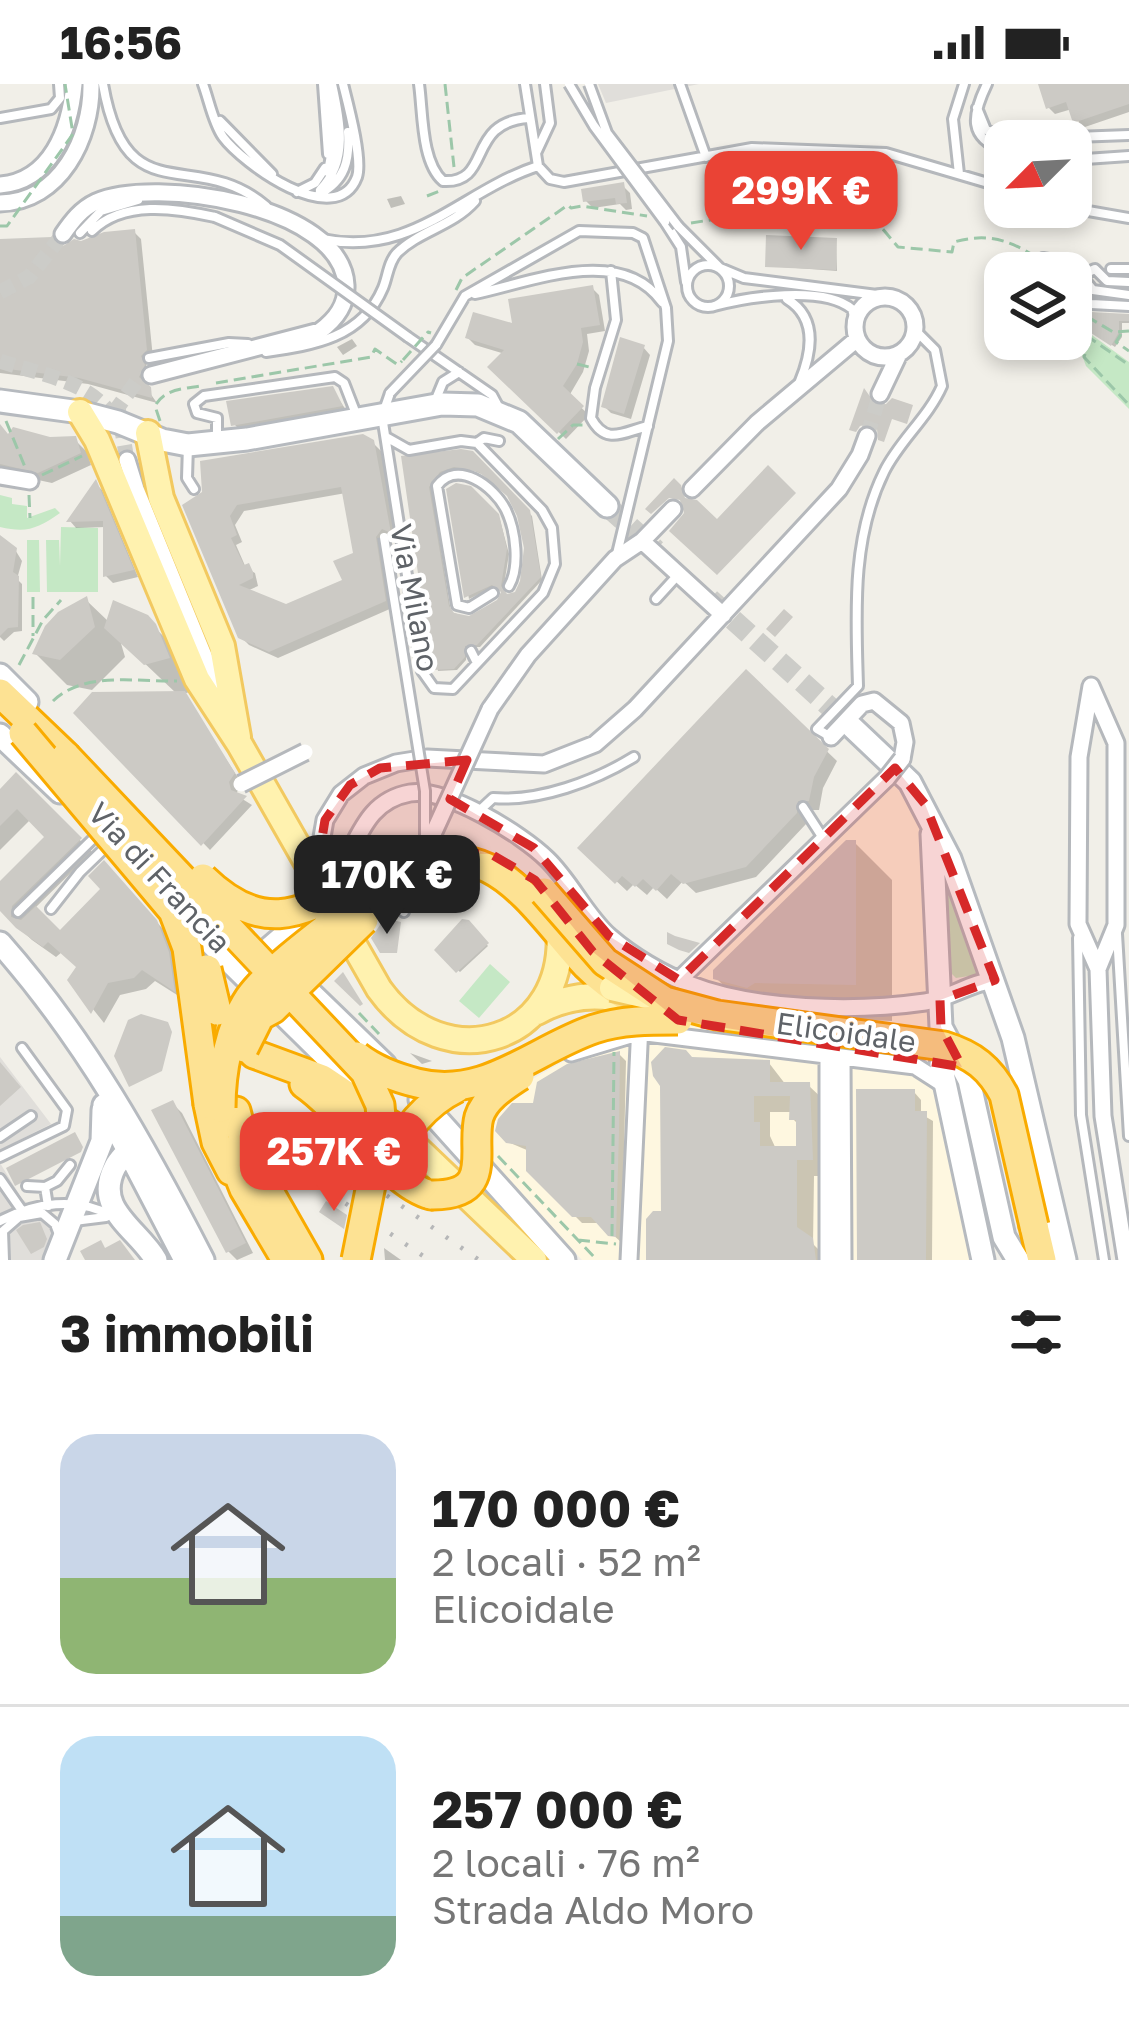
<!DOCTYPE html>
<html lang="it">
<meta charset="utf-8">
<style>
:root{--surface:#fff;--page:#f2f2f2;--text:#222;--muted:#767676;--line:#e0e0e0;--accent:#ea4335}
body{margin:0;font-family:"Golos Text",sans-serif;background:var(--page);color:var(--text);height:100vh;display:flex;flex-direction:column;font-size:45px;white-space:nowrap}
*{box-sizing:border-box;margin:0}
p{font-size:39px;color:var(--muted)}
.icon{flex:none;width:66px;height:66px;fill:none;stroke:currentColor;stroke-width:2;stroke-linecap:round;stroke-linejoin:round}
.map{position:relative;height:1176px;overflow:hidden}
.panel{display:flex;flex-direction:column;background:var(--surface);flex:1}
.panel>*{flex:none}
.needle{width:78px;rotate:246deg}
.controls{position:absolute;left:984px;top:36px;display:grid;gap:24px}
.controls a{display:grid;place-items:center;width:108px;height:108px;border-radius:24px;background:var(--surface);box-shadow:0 6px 18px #0003;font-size:60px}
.price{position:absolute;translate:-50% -102px;padding:0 27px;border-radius:24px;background:var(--accent);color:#fff;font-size:39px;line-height:78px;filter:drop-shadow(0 3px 6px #0008)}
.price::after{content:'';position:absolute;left:50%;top:72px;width:36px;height:27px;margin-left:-18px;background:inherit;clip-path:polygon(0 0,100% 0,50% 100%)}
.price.selected{background:#222;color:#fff}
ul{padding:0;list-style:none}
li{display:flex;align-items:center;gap:36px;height:300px;padding:0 60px}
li+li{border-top:3px solid var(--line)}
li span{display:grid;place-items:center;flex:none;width:336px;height:240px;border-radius:36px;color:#555}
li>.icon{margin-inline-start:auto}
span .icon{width:144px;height:144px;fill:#fffc;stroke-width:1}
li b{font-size:51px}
h2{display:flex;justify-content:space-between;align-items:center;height:144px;padding:0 60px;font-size:51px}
.status{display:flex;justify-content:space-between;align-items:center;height:84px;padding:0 60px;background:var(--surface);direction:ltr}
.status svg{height:33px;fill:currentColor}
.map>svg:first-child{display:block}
.commercial{fill:#fef7e0}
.industrial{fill:#e0deda}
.green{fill:#c5e8c5}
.shadow{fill:#0003;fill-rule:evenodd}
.building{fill:#cccac5;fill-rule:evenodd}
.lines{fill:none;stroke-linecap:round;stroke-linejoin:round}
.street-tunnel{stroke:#ccccc8;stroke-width:15;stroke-dasharray:15 8;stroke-linecap:butt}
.secondary-tunnel{stroke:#ccccc8;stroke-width:21;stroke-dasharray:21 10;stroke-linecap:butt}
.lane-casing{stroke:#b5b8bc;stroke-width:14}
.street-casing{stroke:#b5b8bc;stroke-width:21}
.secondary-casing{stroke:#b6babf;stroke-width:27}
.primary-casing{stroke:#f2c960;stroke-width:30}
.highway-casing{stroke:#f9ab00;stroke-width:33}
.path{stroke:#9cc7a9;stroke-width:3;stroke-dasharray:12 6;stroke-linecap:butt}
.lane{stroke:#fff;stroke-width:8}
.street{stroke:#fff;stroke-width:15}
.secondary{stroke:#fff;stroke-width:21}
.primary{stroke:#fff2af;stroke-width:24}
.highway{stroke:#fde293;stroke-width:27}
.rail{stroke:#b6b7b8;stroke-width:4.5;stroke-dasharray:3 15;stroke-linecap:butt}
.lane-bridge-casing{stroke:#b5b8bc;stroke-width:14;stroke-linecap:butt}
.street-bridge-casing{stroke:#b5b8bc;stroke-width:21;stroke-linecap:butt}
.primary-bridge-casing{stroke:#f2c960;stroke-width:30;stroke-linecap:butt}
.highway-bridge-casing{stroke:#f9ab00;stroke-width:33;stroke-linecap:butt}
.path-bridge{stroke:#9cc7a9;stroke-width:3;stroke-dasharray:12 6;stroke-linecap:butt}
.lane-bridge{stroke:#fff;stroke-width:8}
.street-bridge{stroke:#fff;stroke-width:15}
.primary-bridge{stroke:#fff2af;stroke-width:24}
.highway-bridge{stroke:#fde293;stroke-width:27}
.marked{fill:#d62828;fill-opacity:0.2;stroke:#d62828;stroke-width:9;stroke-dasharray:24 15;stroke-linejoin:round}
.labels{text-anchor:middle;stroke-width:9;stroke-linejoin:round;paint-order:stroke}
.street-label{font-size:30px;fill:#5f6368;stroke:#fff}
</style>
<div class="status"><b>16:56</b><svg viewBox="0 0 49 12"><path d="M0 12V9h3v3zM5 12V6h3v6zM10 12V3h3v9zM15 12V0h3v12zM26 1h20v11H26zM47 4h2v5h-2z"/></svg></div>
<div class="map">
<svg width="1129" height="1176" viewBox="0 0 1129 1176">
<rect width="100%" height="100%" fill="#f1efe8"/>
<!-- commercial -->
<path class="commercial" d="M891,695l25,36 6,22 54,423h-394l-122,-130 4,-12 123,-70 38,-3z"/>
<!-- industrial -->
<path class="industrial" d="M598,0h101l-93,19z
M0,973l51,67 -51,26z
M0,1079l22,36 24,19 11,17 -8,25h-49z"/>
<!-- green -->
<path class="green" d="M1089,249l40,29v47l-43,-43 -7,-19z
M0,411l12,3v6l15,2v12l28,-10 5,5c-23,16 -33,20 -60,14z
M61,443l37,1v64h-51l-1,-52h13l1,26z
M27,456h12l1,52h-13z
M944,779l38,111 -26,4 -9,-9 -7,-105z
M490,880l20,18 -31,36 -20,-17z"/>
<!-- shadow -->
<path class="shadow" d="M1041,0h88v28l-47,16 -10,-19 -17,5 -6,-6z
M847,85l3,21 -69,-3z
M623,102l7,7 2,16 -6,1 -6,-6 -27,4 -7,-7z
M401,112l4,8 -14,4 -4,-9z
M134,148l7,7 12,119 -7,7 4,9 -5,12 12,17 -69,-19 -88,-11v-131l63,8z
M836,157l1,30 -69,-5z
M592,204l7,7 6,36 -18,3 2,17 -6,21 -14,24 20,19 -23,24 -75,-72 14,-13 -30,-9 -7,-7 48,-10z
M1071,228l22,14 36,-9v6h-7v14l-7,10 -44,-28z
M352,255l5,7 -14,9 -6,-8z
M643,263l7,8 -19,64 -20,-6 -7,-7z
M332,305l16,24 -107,18 -7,-7z
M0,343l10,10 64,2 13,13 4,13 -39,18 -37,-8 -15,7z
M373,359l8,8 15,86 -7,-3 -7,11 10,63 -114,50 -29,-13 -8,-8 -55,-131zM346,409l10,61 -10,27 -60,26 -39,-16 11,-5 -3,-13 -9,-5 -10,-23 6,-3 -7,-17 9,-14z
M472,370l60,62 10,64 -62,67h-14v13l-9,10 -19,1 -34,-212zM470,385l25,11 15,15 10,20 7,33 -4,33 -11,17 -39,21 -22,-7 -20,-126 15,-14z
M96,400l6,6 36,87 -25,6 -7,-7v-49l-30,1 -6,-7z
M470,405l30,31 9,34 -6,37 -7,-5 -27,13 -20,-108z
M0,456l14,8 8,13 -5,18 5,5v47l-8,1 -10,9 -4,-4z
M86,516l23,22 45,5 33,32 12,30 -16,5 58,88 -5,13 16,10 -42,45 -133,-137 100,-19 -57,-54 5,17 -33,33 -25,-5 -31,-31z
M746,590l91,87 -14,27 -4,22h-12l-1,14 -50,53 -60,16 -13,-12 -16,18 -13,-12 -7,8 -13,-11 -7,7 -46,-43z
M16,693l76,75 -58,57 27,25 55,-58 53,60 12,31 4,33 -30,-19 -9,8 -26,6 -16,28 -34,-43 9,-13 -17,-15 -6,5 -24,-17 -32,-30v-24l49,-49 -18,-18 -31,31v-57z
M855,759l37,37v141l-138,-6 -38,-37z
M467,838l21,24 -28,26 -22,-20z
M410,969l22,8 -10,3z
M619,970l7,7 -4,182 -22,-20h-18l-53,-53v-19l-21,-9 28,-36z
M692,976l77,3 17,22h22l18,17 3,74h-15l-1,68 16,16h-180l15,-46zM770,1028h23l-1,6 7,7v24h-23l-6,-13z
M914,1008l7,8v14l12,7 -1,139h-72z
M172,1019l10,10 71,140 -16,7 -9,-9z
M384,1164l17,12h-16z"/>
<!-- building -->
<path class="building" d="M1038,0h91v20l-56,19 -7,-21 -20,7z
M779,81l69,1v23l-70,-1z
M761,86l7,30 -29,7 -8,-29z
M624,98l3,21 -11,1 -1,-6 -32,4 -2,-13z
M135,145l12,121 -6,6 4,9 -6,12 12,10 1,11 -73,-20 -79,-10v-129l52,-2 11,9 11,-7 7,2 23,-9z
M766,151l71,3 -1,32 -71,-3z
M593,201l7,40 -19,3 2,14 -6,22 -14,22 21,20 -27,28 -70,-67 17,-17 -39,-12 8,-26 39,11 -4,-24z
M1071,225l19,12 1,-9 38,2v7h-10v11l-8,14 -40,-26z
M620,253l25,8 -21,69 -23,-7z
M333,302l10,20 -112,20 -5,-25z
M864,304l12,17 10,-1 6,-6 21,7 -6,19 -15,-5 -8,23 -6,-2 -1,-11 -7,-5 -10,2 -4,6 -7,-2z
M0,340l8,10 5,-7 37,10 26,-1 5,17 -43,20 -38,-9z
M363,350l11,6 17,93 -9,-4 -6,8 10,64 -117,51 -31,-14 -56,-133 20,-13 -2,-31zM341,403l12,66 -20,8 9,19 -56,24 -47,-19 14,-7v-6l-4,-9 -5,2 -13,-27 6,-3 -7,-19 7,-11z
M461,365l12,2 57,59 11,67 -64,68 -12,1v11l-11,12 -22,1 -31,-214zM454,383l25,5 28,24 10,20 7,32 -4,33 -5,11 -8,2 -6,-8 6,-37 -8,-35 -28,-28 -15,-3 -10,6 18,109 28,-13 9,7 -4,8 -28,16 -15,-3 -5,-7 -20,-119 11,-15z
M768,381l28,28 -79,82 -48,-44 15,-18 -4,-13 -11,-2 -18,16 -6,-5 29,-31 7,7 4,13 12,2 20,19z
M96,395l38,91 -31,7v-56l-37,1z
M0,451l17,13 -4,24 6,4 -1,51 -10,1 -8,8z
M87,512l8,31 -35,33 -28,-6 13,-28 13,-14z
M113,516l35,15 8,9 14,34 -26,7 -40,-37z
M784,525l9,8 -18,20 -9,-8z
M746,585l83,80 -15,28 -5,24h-11l-1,12 -51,54 -63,17 -12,-10 -15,17 -13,-12 -8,8 -13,-11 -7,8 -38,-36z
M185,607l50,82 -6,9 2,8 16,6 -46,50 -128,-133 19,-21z
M16,688l66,66 -70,68 -1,11 10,3 15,-14 24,24 40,-41 -12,-13 16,-16 53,60 12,32 6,40 -33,-22 -8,8 -26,5 -17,31 -24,-34 9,-13 -28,-25 -5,5 -27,-19 -16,-17v-30l44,-44 -27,-28 -17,17v-37z
M846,756h10v145l-101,-2 -8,5 -34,-9v-9z
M462,835l7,1 20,23 -33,30 -22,-23z
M392,836l9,2 -4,31h-17l-9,-15 11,-16z
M667,848l8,4 25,7 -11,10 -10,-3 -12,-6z
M343,888l20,32 -3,2 -26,-25z
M141,930l27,8 4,10 -10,39 -33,16 -15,-31 14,-36z
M665,963l21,3 6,7 78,3v22h40l3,78h-16v67l16,11 3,22h-170v-41l7,-8h8l-1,-125 -7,-10 -2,-14zM754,1012h36l-1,24h7v26h-36v-24h-6z
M620,967l-1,81 -3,105 -8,-1 -17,-19h-19l-46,-46v-25l-20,-3 -11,-12 3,-12 14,-16h21l4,-21 30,-18z
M0,978l21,25 -21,19z
M856,1005h59v22h12l-1,149h-69z
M173,1016l73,143 -20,10 -75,-143z
M75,1048l8,15 -2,5 -66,34 -9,-18z
M326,1117l21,14 -3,14 -25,-17z
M40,1138l7,17 -3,8 -13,7 -15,-24 7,-5z
M101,1156l4,8 15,-8 15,20h-50l-5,-9z"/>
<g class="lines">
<!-- street-tunnel -->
<path class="street-tunnel" d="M0,208l29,-15 34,-43
M0,277c44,15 95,20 118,64
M867,352l13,-42
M127,376l-9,-53 18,-25 15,-7"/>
<!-- secondary-tunnel -->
<path class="secondary-tunnel" d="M607,422l49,44
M710,515l142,128"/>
<defs>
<path id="lane" d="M103,0c23,133 91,61 163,122
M203,0c6,16 10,39 20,53 19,26 113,95 134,40 6,-18 -9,-73 -14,-93
M323,0l5,70
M327,0l7,54 -6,34
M419,0c4,28 2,78 24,97 50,3 22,-59 86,-63
M525,0l13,82
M680,0l26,73
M987,0c-15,31 -20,54 18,67
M977,24l9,22 34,9 109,-4
M0,34l51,-9 9,-11 -1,-14
M220,37l52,53
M536,69l14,-30 -5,-39
M1071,76l58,-4
M959,90l-6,-55 11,-35
M320,106c29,-29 20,-70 12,-106
M297,108l18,-9 10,-15
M319,110c26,-13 31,-34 29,-62
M1065,123l64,11
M665,138l16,25 5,35
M678,142l42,42 24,10 141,18
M92,147c31,-31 83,-23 123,-14
M80,149l21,-22 37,-11
M322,155c91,19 139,-48 216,-73l12,13 14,3 188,-34 134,5 119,35
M1043,174l34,6
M687 202a21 21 0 1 1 42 0a21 21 0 1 1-42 0Z
M1111,185h18
M611,187l5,49 -21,68 -4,30c15,28 32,14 57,8
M1129,198l-22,-1 -12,-12 -9,4 -2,6 9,11 36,5
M475,210c57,-12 146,-50 187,8
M1073,211l18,9 38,2
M787,215c31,19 25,53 13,82
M714,222c33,-9 110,-21 138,3l3,10
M408,253l84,58 8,15
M436,261l29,-49 114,-65 54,2 10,5 23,70 2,33 -52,217
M266,268c48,-7 96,-14 117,-64 5,-12 5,-25 14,-35 22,-22 56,-27 78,-52
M149,274l80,-15 19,1
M436,315l7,-17 16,-10
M217,352v-18l-20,-5 -3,-9 10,-8 131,-19 9,6 12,31
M386,353l23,13 52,-9 16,2 65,67 10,18 3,36 -12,29 -90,96 -19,-1 -12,-17 -40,-255 8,-23
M477,359l7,-5 15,3
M188,361l-1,33 7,11
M493,509l-24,15 -12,-3 -20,-119c20,-27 57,0 69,24 10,21 14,57 3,76
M656,515l21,-23
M471,567l6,12
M831,653l-14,-8 41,-43c-2,-72 -7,-147 26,-214 15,-31 44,-54 58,-86l-7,-36 -20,-20
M803,723l20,31
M478,728l15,-14c46,4 102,-17 141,-41
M380,809l24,19
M51,825l29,-37 30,-29
M18,828l80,-78
M1117,850l12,202
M1078,854l3,177 23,145
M0,1053l31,-21
M0,1073l64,-31 3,-16 -45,-62
M0,1095l23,33
M27,1102l18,1
M48,1122l-3,-19 12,-6 13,-16
M0,1137c34,-18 77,-25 112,-5
M74,1137l32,-4
M4,1176l-1,-29 16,-14 23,-4 13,11 5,13"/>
<path id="street" d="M0,101c51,-4 70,-56 74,-101
M0,119c60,-1 92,-65 91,-119
M63,150c9,-13 18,-25 33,-32 58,-26 246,3 250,83 1,21 -11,35 -26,46l-169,44
M855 243a30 30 0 1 1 60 0a30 30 0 1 1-60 0Z
M880,310l19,-40
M127,376l9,29 87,213
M0,392l30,5
M692,405l65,-66 100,-84
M642,457l81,74
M1091,602l25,57v182l-18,44 -20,-45 1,-167z
M490,625l38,-54 87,-96 27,-18 31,-32
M831,653l31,-33 12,-3 27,22 4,19 -3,17
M315,793l10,-57 16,-26 23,-18 32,-13 31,-5 117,6 51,-20 40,-35 204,-220 21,-34 7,-19
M321,807c37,-28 33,-88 89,-98 35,-6 112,41 137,66 24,23 38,56 63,78 22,19 52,37 79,47 66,26 166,28 236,18 24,-3 46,-20 70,-22
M1098,885l5,147 23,144
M679,896l208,-202
M630,947l285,35 28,18
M571,969l66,-20
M828,972v204
M842,973l1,203
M629,1176l11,-236"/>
<path id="secondary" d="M0,317l80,11 38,10 44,18 26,5 59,-6 195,-35 36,1 41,17 88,84
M0,591l27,27
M852,643l58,55 40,77 63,179 52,222
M0,651l60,57
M932,750l9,193 28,53 35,157 14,23
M144,774l52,56
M175,824l200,197
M0,859c85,96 145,204 203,317
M266,867l48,-41 3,-8
M291,890l94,91
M941,980l42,196
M420,1016l144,160
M104,1021l81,155
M133,1059c-5,9 -13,15 -18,24 -22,42 23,62 41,93
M55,1176l47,-119 1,-31"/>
<path id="primary" d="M80,328l17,28 100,239 43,66 139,244c66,92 191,53 180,-63
M148,349l13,65 61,148 16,91
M537,928c30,-17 61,-20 94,-10
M400,1048l134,128"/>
<path id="highway" d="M0,609l66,63
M397,804c85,-75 137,22 189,77 14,14 29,25 46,35
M230,945l24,25 68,25 73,49
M304,1000c41,28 86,101 127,111
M208,1020l8,38 15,29
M236,1027l11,42 61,107
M229,1067l15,38 42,71
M1034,1142l8,34"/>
</defs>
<!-- lane casing -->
<use href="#lane" class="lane-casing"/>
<!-- street casing -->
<use href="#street" class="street-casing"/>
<!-- secondary casing -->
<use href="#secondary" class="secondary-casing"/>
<!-- primary casing -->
<use href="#primary" class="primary-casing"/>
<!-- highway casing -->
<use href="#highway" class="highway-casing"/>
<!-- path -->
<path class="path" d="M445,0l9,83
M427,112l15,-6
M691,139l51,-8 13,5 101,-22 24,19 -4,4 22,26 54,5 2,-10c32,-9 54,-3 82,15
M456,206l6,-12 106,-73 3,3 11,-2 65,10
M1071,223l42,25 16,-1
M1071,241l58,40
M1121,250l-5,8 13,9
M1091,253l-7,20 45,48
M577,280l12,3
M216,299l155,-26 4,-8 23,16 4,-4
M6,337l19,46
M160,337l-5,-15c9,-17 28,-17 45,-20
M558,355l15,-14h11
M42,391l40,-19
M29,411l1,23
M33,513v39
M19,581l24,-45 18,-20
M53,617c31,-30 83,-19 124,-20
M359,929l20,21
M498,1072l99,104
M612,1152l2,-184
M578,1156l38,4"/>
<!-- lane -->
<use href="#lane" class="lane"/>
<!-- street -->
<use href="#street" class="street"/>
<!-- secondary -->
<use href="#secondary" class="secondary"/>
<!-- primary -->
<use href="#primary" class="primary"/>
<!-- highway -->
<use href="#highway" class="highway"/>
<!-- rail -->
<path class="rail" d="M313,1060l166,116
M286,1079l143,97"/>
<defs>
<path id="lane-bridge" d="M569,0l25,42 71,96
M589,0l18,49 71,93
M215,133l65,28 128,92
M390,309l46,-48
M384,453l41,254v47"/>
<path id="street-bridge" d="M887,694l15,-19
M241,700l64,-32
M423,772l67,-147"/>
<path id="primary-bridge" d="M612,904l39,9"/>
<path id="highway-bridge" d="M23,649l150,178 14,37 21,156
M66,672l299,316 15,33 2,25 -26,130
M203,794c84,82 130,0 213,-18
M544,808l61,70 60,39 52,14 227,31c29,9 46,22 60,49l30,131
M207,885l10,42
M244,964l16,-32 13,-7 91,-89
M357,972c18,14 37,21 60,27 68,17 116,-33 177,-54 27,-9 56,-9 84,-9
M221,1024c0,-36 8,-80 28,-110 23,-33 96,-83 130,-111
M385,1086c15,-34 37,-65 72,-82
M431,1111c65,1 39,-45 48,-78 6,-19 26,-31 41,-41"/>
</defs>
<!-- lane-bridge casing -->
<use href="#lane-bridge" class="lane-bridge-casing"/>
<!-- street-bridge casing -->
<use href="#street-bridge" class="street-bridge-casing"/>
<!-- primary-bridge casing -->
<use href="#primary-bridge" class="primary-bridge-casing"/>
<!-- highway-bridge casing -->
<use href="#highway-bridge" class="highway-bridge-casing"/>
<!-- path-bridge -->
<path class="path-bridge" d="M0,142h7l66,-92 -8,-50
M403,276l25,-28 3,1"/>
<!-- lane-bridge -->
<use href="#lane-bridge" class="lane-bridge"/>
<!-- street-bridge -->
<use href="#street-bridge" class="street-bridge"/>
<!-- primary-bridge -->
<use href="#primary-bridge" class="primary-bridge"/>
<!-- highway-bridge -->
<use href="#highway-bridge" class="highway-bridge"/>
</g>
<!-- marked area -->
<path class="marked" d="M467,676l-17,39 84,49 75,88 70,44 216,-212 30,36 70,176 -55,20 1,27 21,40 -284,-47 -85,-68 -58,-72 -44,-26 -58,-1 -106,48 -12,-21 10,-60 25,-35 30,-17z"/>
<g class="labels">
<!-- street labels -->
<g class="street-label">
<text transform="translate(414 514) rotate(79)" y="10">Via Milano</text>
<text transform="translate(159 794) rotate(47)" y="10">Via di Francia</text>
<text transform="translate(846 949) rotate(8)" y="10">Elicoidale</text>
</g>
</g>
</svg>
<div class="controls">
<a><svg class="needle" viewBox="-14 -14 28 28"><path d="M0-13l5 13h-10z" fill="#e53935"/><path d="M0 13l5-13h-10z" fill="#767676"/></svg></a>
<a><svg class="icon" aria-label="layers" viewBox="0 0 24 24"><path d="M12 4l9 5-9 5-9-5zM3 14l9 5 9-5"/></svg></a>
</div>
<b class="price" style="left:801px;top:169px">299K €</b>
<b class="price selected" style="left:387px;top:853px">170K €</b>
<b class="price" style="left:334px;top:1130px">257K €</b>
</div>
<section class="panel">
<h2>3 immobili<svg class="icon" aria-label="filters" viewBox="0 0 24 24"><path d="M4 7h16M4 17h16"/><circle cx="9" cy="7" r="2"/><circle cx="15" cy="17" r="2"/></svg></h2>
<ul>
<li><span style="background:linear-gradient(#c9d6e8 60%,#8fb573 0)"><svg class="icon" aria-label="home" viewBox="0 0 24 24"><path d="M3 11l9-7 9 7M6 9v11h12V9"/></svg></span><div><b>170 000 €</b><p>2 locali · 52 m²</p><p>Elicoidale</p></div></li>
<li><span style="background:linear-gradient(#bfe0f5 75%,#7fa58c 0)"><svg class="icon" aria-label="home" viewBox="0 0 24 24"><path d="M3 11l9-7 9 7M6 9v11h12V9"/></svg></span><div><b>257 000 €</b><p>2 locali · 76 m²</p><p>Strada Aldo Moro</p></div></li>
</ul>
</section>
